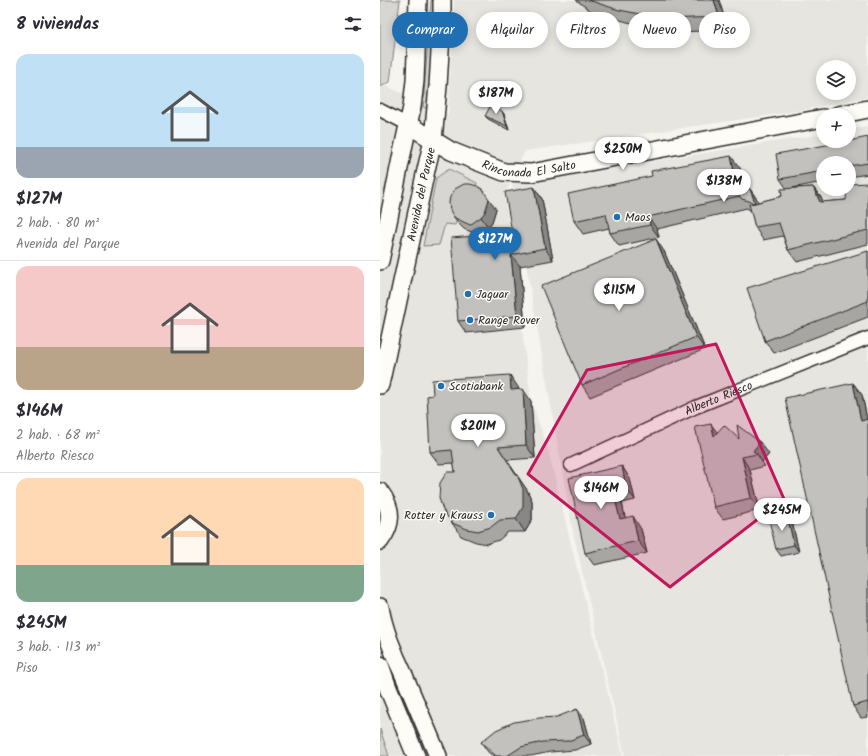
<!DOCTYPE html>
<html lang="es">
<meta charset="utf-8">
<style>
:root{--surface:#fff;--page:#f7f7f7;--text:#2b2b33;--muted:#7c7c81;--line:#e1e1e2;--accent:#1f6fb2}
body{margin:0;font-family:Kalam,sans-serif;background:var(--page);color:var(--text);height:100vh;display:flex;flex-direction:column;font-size:15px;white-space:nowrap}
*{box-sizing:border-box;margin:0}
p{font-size:13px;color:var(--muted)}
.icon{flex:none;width:22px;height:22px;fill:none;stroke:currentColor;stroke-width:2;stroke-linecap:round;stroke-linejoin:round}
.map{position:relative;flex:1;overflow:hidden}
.panel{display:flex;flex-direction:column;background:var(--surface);width:380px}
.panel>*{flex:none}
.hud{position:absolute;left:12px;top:12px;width:380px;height:36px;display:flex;gap:8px}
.fabs{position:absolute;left:436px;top:60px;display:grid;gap:8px}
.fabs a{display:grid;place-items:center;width:40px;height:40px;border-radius:50%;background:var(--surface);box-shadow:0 2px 10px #0003;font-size:20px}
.price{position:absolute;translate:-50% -34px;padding:0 9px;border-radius:14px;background:#fff;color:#222;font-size:13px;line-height:26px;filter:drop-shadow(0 1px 2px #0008)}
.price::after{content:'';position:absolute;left:50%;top:24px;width:12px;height:9px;margin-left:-6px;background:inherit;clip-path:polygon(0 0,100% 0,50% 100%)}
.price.active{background:var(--accent);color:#fff}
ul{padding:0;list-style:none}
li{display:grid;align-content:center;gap:8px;height:212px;padding:0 16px}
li+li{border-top:1px solid var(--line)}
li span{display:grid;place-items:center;height:124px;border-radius:12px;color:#555}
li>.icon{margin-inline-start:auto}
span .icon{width:72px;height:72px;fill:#fffc;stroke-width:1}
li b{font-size:17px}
h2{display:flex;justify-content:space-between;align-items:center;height:48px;padding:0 16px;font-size:17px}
.pill{padding:0 14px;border-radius:18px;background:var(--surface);box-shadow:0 2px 10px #0003;font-size:14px;line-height:36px}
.pill.active{background:var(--accent);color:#fff}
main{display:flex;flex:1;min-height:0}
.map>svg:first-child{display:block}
.built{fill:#e6e5e0;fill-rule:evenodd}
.green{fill:#d7d6d2;stroke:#81807e}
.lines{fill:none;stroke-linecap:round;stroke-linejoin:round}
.street-casing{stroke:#2b2b2b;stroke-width:15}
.secondary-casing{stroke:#2b2b2b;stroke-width:20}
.street{stroke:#fdfcf7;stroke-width:12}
.secondary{stroke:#fdfcf7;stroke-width:17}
.wall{fill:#a7a6a3;stroke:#2b2b2b}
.shaded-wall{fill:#888785;stroke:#2b2b2b}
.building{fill:#c2c1be;stroke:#2b2b2b}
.marked{fill:#c2185b;fill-opacity:0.2;stroke:#c2185b;stroke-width:3;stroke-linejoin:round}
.poi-dot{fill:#1f6fb2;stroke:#fdfcf7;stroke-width:1.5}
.labels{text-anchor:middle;stroke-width:3;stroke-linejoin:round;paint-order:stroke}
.street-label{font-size:12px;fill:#2b2b2b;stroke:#fdfcf7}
.poi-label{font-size:12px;fill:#2b2b2b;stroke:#fdfcf7;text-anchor:start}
</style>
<main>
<section class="panel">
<h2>8 viviendas<svg class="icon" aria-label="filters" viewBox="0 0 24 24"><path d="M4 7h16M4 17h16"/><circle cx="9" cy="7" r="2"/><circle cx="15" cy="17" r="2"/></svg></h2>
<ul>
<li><span style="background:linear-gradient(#bfe0f5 75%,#9aa5b1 0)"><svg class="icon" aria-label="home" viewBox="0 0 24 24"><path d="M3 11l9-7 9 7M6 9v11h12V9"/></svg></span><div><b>$127M</b><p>2 hab. · 80 m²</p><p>Avenida del Parque</p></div></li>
<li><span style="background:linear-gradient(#f6c9c9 65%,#b9a48a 0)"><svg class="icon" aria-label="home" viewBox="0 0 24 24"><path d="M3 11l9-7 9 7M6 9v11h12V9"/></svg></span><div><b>$146M</b><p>2 hab. · 68 m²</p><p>Alberto Riesco</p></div></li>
<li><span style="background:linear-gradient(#ffd9b3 70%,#7fa58c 0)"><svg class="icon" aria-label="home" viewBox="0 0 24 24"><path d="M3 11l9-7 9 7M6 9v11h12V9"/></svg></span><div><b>$245M</b><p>3 hab. · 113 m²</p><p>Piso</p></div></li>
</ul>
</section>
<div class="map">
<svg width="488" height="756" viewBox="0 0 488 756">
<rect width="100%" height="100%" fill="#f5f4ef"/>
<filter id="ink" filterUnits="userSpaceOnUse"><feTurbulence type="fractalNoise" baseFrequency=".025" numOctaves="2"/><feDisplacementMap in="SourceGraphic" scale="8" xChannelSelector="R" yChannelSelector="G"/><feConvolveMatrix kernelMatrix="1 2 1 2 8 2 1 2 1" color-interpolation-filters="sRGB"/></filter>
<g filter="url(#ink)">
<!-- built -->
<path class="built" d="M74,0h414v97l-70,14 -273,40 -20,43 26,207 16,45 76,310h-243v-673l68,32zM443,67h26v26h-26z
M488,126v630h-243l-52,-224 -61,-348 311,-50v7h26v-11zM443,163h26v26h-26z"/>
<!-- green -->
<path class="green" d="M0,0h20l-10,82 -10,5z
M51,0h5l-8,109 -5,-2z
M69,169l28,14 -4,11 -16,25 -2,6 -10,-1 -6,21 -16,1 13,-68z
M0,729l9,27h-9z"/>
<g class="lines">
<defs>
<g id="street">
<path d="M0,110l29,15"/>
<path id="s1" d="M191,465l125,-58 172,-69"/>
</g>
<g id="secondary">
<path d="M458,115l30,-6"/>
<path id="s2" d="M29,125l24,15 18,11 10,4 43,17 27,1 292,-55"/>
<path d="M0,261l24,-117 8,-37 3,-26 3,-81"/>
<path id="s3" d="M0,385l46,-215 7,-30 5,-54 4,-69v-17"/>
<path d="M0,492c13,17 12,33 0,49"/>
<path d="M0,607c3,20 14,48 23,66l35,83"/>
<path d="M0,665l8,23 28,68"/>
</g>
</defs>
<!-- street casing -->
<use href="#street" class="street-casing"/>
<!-- secondary casing -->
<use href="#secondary" class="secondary-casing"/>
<!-- street -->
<use href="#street" class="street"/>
<!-- secondary -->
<use href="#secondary" class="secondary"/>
</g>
<!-- wall -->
<path class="wall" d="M196,0h143l9,30 -52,2 -49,-10 -36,-11z
M124,114l5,16 -21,-11 -3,-3z
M488,137v37l-19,3v-14h-26v19l-31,6 21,-1 9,12 1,3 23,-2 22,-17v61l-71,18 -9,-12 -5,-14 -20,4 -8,-13 -4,-16 -4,-3 -90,21 2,8 -40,9 -9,-13 -1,-5 -26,6 -9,-13 166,-53 3,19 7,2 9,13 23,-6 5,-7 -7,-10z
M154,187l8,12 11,61 -33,6 5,61 -59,6 -8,-12 54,-88z
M116,209l-4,13 -4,5 -11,7 -13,-5 -4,-4 -7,-9z
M284,251l41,98 -115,48 -8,-12z
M488,251v66l-94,36 -9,-12z
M473,383l9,12 5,24h1v298l-7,1 -8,-12z
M138,387v2l13,12 4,57 -29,2 21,30 5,11v19l-7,12h-17l-9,8 -12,4 -11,-2 -15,-6 -18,-26 12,-38 -1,-9 -15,1 -9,-12z
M337,432l22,7 30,15 -7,8 3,4 -15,4 10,40 -37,9 -9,-12z
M242,466l8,13 5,21 -13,3 3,15 16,11 6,24 -53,12 -9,-12z
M412,522l7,30 -18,4 -5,-7z
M204,718l7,26 -16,6 -25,2 -19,4h-38l-5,-4 -7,-10z"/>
<!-- shaded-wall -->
<path class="shaded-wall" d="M334,0h5l9,30 -9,-13z
M122,111l2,3 5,16 -2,-4z
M351,156l9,12 6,32 -9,-12z
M154,187l8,12 11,61 -8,-12z
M433,187l9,12 6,16 -8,-13z
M370,189l8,12 6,14 -9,-12z
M109,199l7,10 -4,13 -4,5 -7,-10z
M268,217l9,12 2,8 -9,-12z
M276,239l8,12 41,98 -9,-12z
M131,255l9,11 5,61 -8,-11z
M130,375l8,12 2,15 -9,-12z
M473,383l9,12 6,29 -7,-3z
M143,389l8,12 4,57 -9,-13z
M331,424l9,12h-6z
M380,442l9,12 -7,8 -5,-8 -4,-3z
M118,447l29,43 5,11v19l-7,12 -9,-13z
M362,457l8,13 10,40 -9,-12z
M242,466l8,13 5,21 -9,-12z
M233,491l9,12 6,28 -8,-12z
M407,515l5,7 7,30 -5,-7z
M253,516l8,13 6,24 -9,-12z
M197,709l7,9 7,26 -7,-9z"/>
<!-- building -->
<path class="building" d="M208,0h126l5,17 -52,2 -48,-9z
M111,105l11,6 5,15 -22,-10z
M488,137v26l-19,3v-3h-26v8l-43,8 -4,-25 73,-13z
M351,156l6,32 9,-1 4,2 5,14 27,-7 -1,-7 32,-2 7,15 26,-2 1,-11h2v-5l19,-1v47l-80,20 -9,-27 -24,4 -6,-23 6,-1 -13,-4 -3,-3 -91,21 2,8 -40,8 -4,-19 -32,7 -6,-27 84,-18 -1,-5z
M84,184h6l7,2 5,3 7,10 -4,13 -4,5 -11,8 -13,-6 -4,-3 -3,-6 -1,-7 1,-6 5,-8z
M154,187l11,61 -34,7 6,61 -59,5 -7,-83 61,-5 -7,-41z
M276,239l40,98 -114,48 -41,-99z
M488,251v50l-103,40 -18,-53z
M130,375l1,15 12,-1 3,56 -28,2 20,30 5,12v18l-7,12 -16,1 -9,7 -13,4 -11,-2 -15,-6 -9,-13 -4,-12 1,-15 7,-11h8l-3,-22 -22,2 -3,-56 6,-1 -1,-15z
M473,383l8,38 7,-2v283l-15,4 -68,-308z
M331,424l3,12 10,-11 15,14 -2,-14 23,17 -7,9 4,3 -15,3 9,41 -37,9 -19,-80z
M242,466l4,22 -13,3 7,28 13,-3 5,25 -53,12 -16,-75z
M407,515l7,30 -18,4 -7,-29z
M197,709l7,26 -16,6 -25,1 -22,5 -14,9h-11l-15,-14 15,-12 18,-8 25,-4 18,-1z"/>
</g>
<!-- marked area -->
<path class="marked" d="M336,344l68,155 -114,88 -142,-113 59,-104z"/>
<!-- markers -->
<g class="poi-dot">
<circle cx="237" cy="217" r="4"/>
<circle cx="88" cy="294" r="4"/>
<circle cx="90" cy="320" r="4"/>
<circle cx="61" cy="386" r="4"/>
<circle cx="111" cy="515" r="4"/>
</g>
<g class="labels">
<!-- street labels -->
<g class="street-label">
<text dy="4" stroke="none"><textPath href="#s2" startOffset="131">Rinconada El Salto</textPath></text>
<text dy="4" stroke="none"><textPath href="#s3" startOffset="195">Avenida del Parque</textPath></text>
<text dy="4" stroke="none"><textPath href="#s1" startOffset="162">Alberto Riesco</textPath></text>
</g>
<!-- poi labels -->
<g class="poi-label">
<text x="245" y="221">Maos</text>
<text x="96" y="298">Jaguar</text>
<text x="98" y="324">Range Rover</text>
<text x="69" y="390">Scotiabank</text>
<text x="103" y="519" text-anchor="end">Rotter y Krauss</text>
</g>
</g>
</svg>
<div class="fabs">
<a><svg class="icon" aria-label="layers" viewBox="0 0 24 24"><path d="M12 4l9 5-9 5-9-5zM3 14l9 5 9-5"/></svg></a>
<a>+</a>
<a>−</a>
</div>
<b class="price" style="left:116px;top:115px">$187M</b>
<b class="price" style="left:243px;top:171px">$250M</b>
<b class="price" style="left:344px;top:203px">$138M</b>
<b class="price active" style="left:115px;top:261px">$127M</b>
<b class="price" style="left:239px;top:312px">$115M</b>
<b class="price" style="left:98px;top:448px">$201M</b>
<b class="price" style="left:221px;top:510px">$146M</b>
<b class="price" style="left:402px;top:532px">$245M</b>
<div class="hud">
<a class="pill active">Comprar</a>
<a class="pill">Alquilar</a>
<a class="pill">Filtros</a>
<a class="pill">Nuevo</a>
<a class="pill">Piso</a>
</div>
</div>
</main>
